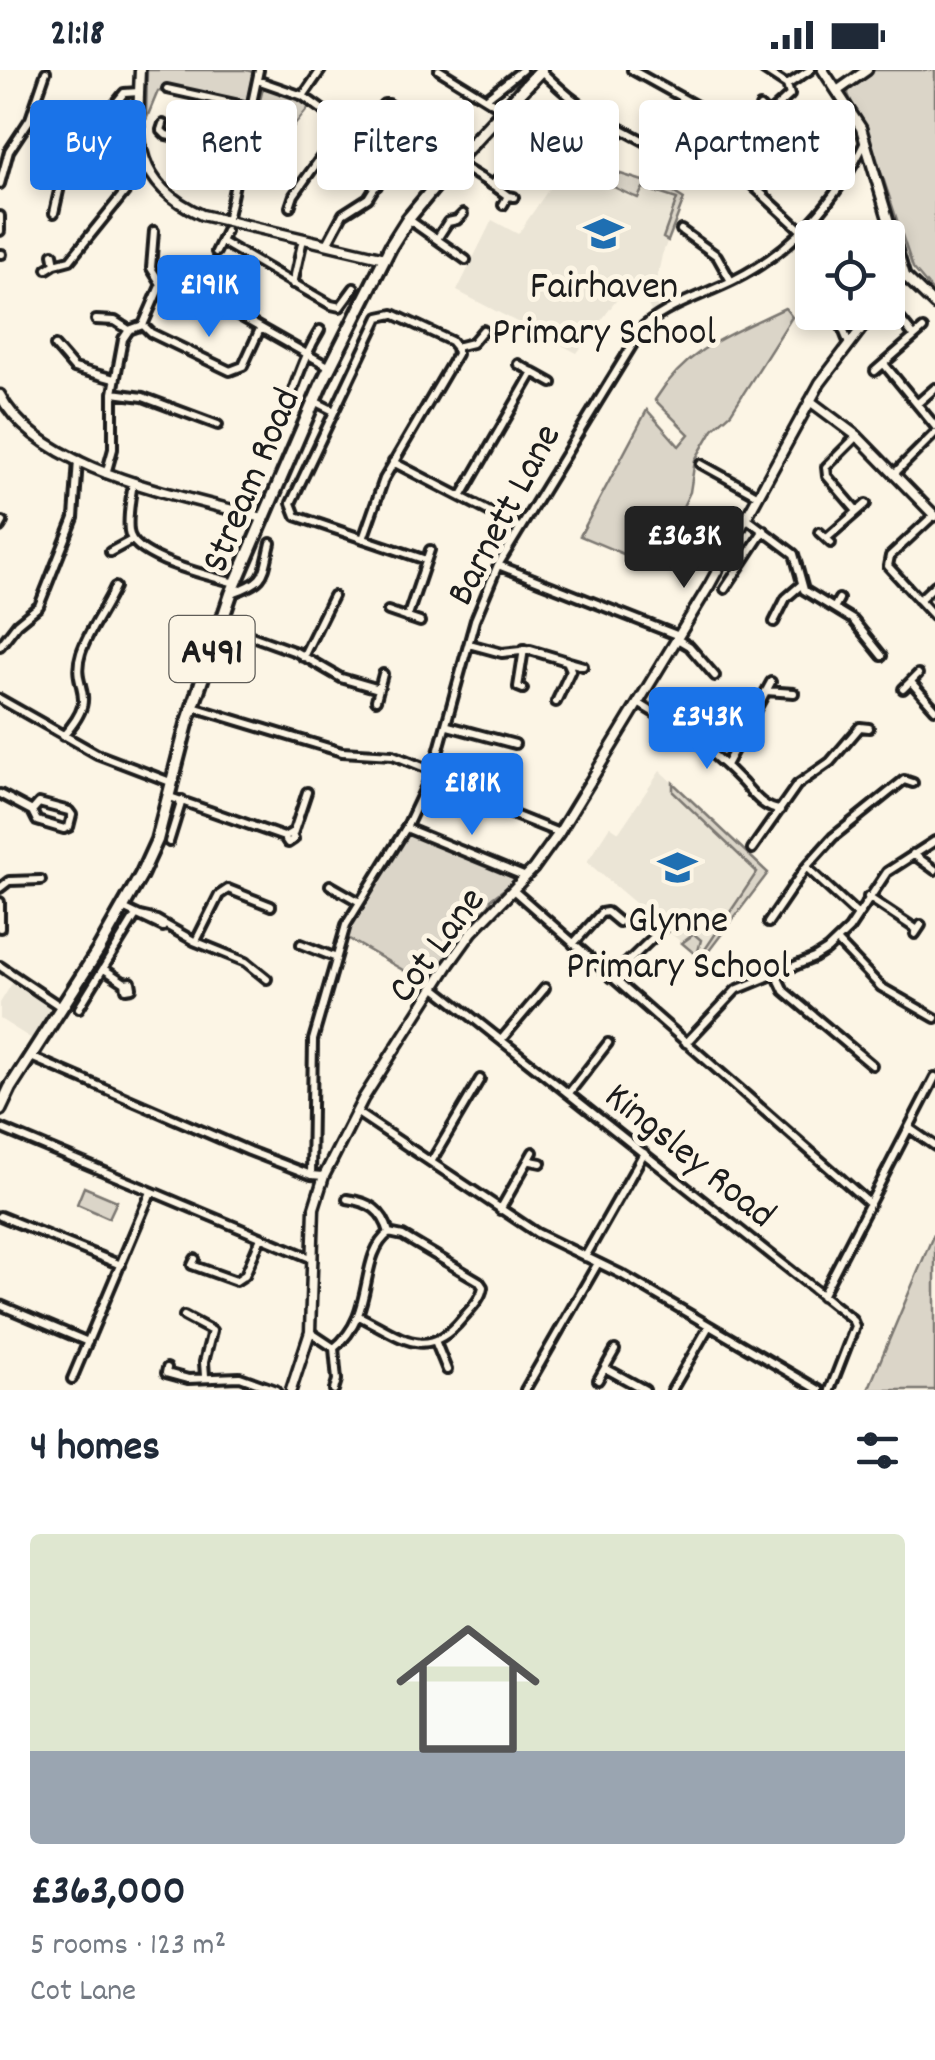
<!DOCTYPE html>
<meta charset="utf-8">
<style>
:root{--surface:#fff;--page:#f2f2f3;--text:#1f2937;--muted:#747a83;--line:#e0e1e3;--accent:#1a73e8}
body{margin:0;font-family:Dekko,sans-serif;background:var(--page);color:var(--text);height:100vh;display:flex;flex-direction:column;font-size:38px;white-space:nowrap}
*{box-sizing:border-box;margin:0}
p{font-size:32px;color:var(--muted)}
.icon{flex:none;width:55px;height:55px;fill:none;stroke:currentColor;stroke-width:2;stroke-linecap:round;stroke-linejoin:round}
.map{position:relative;height:1320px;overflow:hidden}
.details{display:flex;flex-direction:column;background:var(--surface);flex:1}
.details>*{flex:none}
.top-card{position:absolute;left:30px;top:30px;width:875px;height:90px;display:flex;gap:20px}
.tools{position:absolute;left:795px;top:150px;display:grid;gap:20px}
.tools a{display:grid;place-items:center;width:110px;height:110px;border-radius:10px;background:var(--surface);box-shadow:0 5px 15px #0003;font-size:50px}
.price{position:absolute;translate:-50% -85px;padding:0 22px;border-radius:10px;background:var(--accent);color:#fff;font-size:32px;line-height:65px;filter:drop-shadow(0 2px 5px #0008)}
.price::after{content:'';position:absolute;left:50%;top:60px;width:30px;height:22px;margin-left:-15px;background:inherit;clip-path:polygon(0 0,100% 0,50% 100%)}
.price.on{background:#222;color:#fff}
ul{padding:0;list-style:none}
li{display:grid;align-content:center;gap:20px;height:530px;padding:0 30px}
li+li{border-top:2px solid var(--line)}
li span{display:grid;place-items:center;height:310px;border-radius:10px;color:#555}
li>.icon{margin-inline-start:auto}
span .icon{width:180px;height:180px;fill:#fffc;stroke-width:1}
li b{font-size:42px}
h2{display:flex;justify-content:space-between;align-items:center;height:120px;padding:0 30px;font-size:42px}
.pill{padding:0 35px;border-radius:10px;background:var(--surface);box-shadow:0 5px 15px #0003;font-size:35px;line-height:90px}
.pill.on{background:var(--accent);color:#fff}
.status{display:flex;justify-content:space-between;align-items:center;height:70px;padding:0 50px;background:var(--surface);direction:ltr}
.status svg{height:28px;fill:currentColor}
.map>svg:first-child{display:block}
.built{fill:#ebe5d6}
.green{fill:#dbd5c8;stroke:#7c7872;stroke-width:2.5}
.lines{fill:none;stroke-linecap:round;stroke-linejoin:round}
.minor-casing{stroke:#1c1c1c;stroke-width:14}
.tertiary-casing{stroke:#1c1c1c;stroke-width:15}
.trunk-casing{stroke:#1c1c1c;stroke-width:18}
.minor{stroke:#fcf5e5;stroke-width:6}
.tertiary{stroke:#fcf5e5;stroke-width:8}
.trunk{stroke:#fcf5e5;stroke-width:10}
.labels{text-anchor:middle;stroke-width:10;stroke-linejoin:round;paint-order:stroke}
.shield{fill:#fcf5e5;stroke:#5f5d58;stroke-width:2.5}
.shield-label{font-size:38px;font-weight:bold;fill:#1c1c1c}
.poi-label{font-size:40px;fill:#1c1c1c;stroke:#fcf5e5}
.street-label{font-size:40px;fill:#1c1c1c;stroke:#fcf5e5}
</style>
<div class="status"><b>21:18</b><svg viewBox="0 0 49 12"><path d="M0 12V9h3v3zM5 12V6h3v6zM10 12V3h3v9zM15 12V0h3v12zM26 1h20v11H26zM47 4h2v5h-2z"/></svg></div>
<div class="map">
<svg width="935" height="1320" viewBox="0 0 935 1320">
<rect width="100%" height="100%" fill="#fcf5e5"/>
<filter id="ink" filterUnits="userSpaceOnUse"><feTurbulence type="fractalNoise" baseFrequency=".01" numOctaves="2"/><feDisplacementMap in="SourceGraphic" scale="20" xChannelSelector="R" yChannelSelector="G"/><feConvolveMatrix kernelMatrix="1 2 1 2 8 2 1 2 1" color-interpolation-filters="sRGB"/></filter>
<g filter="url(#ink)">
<!-- built -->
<path class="built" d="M570,88l98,31 16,10 -22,56 -9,43 5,11 -7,3 -5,-12 -22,-10 -47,63 -120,-62 35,-71 26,14z
M660,701l108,102 -66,87 -115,-98 23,-36 9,6z
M14,910l32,22 4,8 -18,29 -32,-20v-16z"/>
<!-- green -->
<path class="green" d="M147,0h99l7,2 -6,30 -81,-16 -2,6 -6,-1 -12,29z
M873,0h62v224l-22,-26 -31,-93 -34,-81 1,-8z
M263,18l19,3 28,15 -17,21 -20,-13 -15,-5z
M339,59l10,6h14l30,22 -14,21 -3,1 -42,-30 -6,-1z
M570,88l98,31 16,10 -16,42 -5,-3 14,-39 -34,-11 -5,10c-28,-11 -44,-24 -74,-31z
M785,238l7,9 -61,96 -18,16 -18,31 -5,32 -36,75 -74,-31 67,-126 32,36 10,-12 -34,-34c33,-53 76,-66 130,-92z
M673,713l95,90 -66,87 -20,-17 12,-9 7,6 -3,11h6l53,-79 -84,-80z
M409,764l110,44 -28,21 -2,10 -21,22 -39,54 -85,-49 11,-26z
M84,1117l33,14 -8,17 -32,-14z
M935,1161v159h-67z"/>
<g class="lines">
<defs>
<path id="minor" d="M439,0l65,40
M764,0l23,15 23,-15
M541,1c9,8 19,18 29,26 19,15 106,64 126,66l26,-43 -90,-50
M257,10l46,16 49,35 11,-1 32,25 -27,43 -25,16 -16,30
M167,19l82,18
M303,26l18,-26
M488,27l34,-27
M760,37l8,8 22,-20 -3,-10
M163,54l-2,6 5,5 76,17
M363,60l21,-26h5l33,28 -1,7
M709,75l94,87
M455,92l37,23 21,-20h18
M0,114l9,-33 21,-32 16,-47
M493,115l15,11
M503,135l5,-9 6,1
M290,137l4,-12 30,-42 8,-1 45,34
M54,143l9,-40 48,-52 5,-18 8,-10 15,-1
M0,146v15
M408,149l58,41
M227,151l32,-151
M681,160l36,26 14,25
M154,161l-3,37 10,16
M801,163l11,26
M437,169l11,-17 9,-2 6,-6
M222,172l109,63 9,2 14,-19
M216,182l10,-21
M0,184h2
M55,194l15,-4 63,-78 16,-13
M47,199l8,-5 -2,-10
M293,214l10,-45
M836,242l13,32
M96,250l19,1 14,9
M901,250l13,16
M143,255l18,-41 11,-6 158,89
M143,255l8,8 79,38 13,-5 17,-37
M55,276l19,22 40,11
M456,277l16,-4 11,-13
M518,294l34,19
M884,294l51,62
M875,301l48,-42
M113,323l30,4 75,28
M314,331l20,10
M918,333l17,-15
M281,350c14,-31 21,-61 39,-90
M857,366l-31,31 1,9 30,35
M393,392l126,65
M701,394l56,31
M106,404l7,-25v-56l10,-54 6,-9 14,-5
M894,404l41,-41
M133,412c-2,15 -6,34 -4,49 3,28 83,45 106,52
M461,427l72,-125
M934,445l-44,41 -2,10 47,51
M746,448l48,36 10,36 49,30 29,36
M0,457l3,-5
M819,462l12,11
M827,468l39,-34
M363,469l21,-60 73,-125 -1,-7
M110,482l22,-12
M426,490l-130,-44 -5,-13 88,-186 14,-3 58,27 5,6
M498,495l181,71
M725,519l39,-59
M232,523c35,-12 31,-17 39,-50
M919,530l16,-15
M834,538l5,-9
M388,541l32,11
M407,548l23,-68
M774,552l12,-24 15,-13
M221,555l75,27 45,26 38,11
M677,569l12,7 26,30
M469,574l33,9 28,-3 37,11 4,9 -15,32
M0,576l17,-22 22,-18 35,-88 4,-58
M303,587l30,-61
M569,592l14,4
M911,612l24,27
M523,619l-5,-2 6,-38
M903,619l15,-15
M766,621l28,2
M0,629l97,55 76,29
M376,630l7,-26
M638,633c39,23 74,47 105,80 10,11 21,26 37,27
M193,637l149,45 51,3 40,16
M448,656l67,18
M63,666c40,-44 6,-45 18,-83 7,-22 24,-44 34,-66
M726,695l45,-83
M429,711l130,52
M0,724l32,17 5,10 27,8 5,-2 3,-12 -3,-4 -30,-8 -7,8
M170,727l114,40 4,6 6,-4 -3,-6 -7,4
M406,758l120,49
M293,764l14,-42
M169,772l13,-42
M752,779l45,-64 33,-23 30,-35 9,1
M913,784l22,16
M806,797l52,48
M330,815l28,16
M0,818l9,-7 32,-1
M513,820l357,314
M868,827l48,32
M0,832v26
M123,838l40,19
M136,845l21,5 37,21 52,21 21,17
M768,853l38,-56 27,-30 71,-57 9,3
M915,864l6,-9
M196,871l23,-46 9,-6 43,17
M837,871l44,46 54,31
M301,874l33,13
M573,874l28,-31 6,-1 12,10
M0,896l61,41
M104,899l21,14 1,6 6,-1 -1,-6 -6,1
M776,904l8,17 88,74
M611,908l53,-51
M434,917l418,332 3,7 -25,64
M79,938l57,-93
M501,970l44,-52
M686,973l50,-53 78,-32 13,-8 22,-21 38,-57 48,-31
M31,987l218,94 62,24 13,1
M569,1023l39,-50
M356,1042l181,121 84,41 198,116
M0,1058l313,131
M909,1058l26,18
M531,1091l10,2
M431,1092l49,-83
M311,1105l2,-135 33,-115 60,-97 27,-57 42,-151 23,-55 146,-239c27,-22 60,-31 90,-46 58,-29 103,-79 131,-138
M347,1129c22,3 36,11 42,34
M500,1140l33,-58
M0,1146l121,49
M585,1187l59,-104
M195,1189l-3,6 44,16 9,-6 16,-37
M822,1226l113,-219
M0,1235l88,37
M184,1246l28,15 -8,31 1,14
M310,1262l24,16 3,32 -3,10
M436,1273l11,27
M334,1278c43,-34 23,-91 55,-115l14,3 76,45 4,6c-2,13 -13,22 -21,32 -36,44 -62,17 -103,-3
M167,1298l-1,5 22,6 52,-2 36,13
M605,1298l40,22
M72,1309l79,-187
M598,1310l17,-30
M525,1320l73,-127
M672,1320l37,-64"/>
<path id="tertiary" d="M140,0c-3,68 -8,113 62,145l183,43
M823,0l38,58 44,148 30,29
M837,21l30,-21
M888,225l17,-19
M0,325c39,77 186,101 262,123
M810,331l47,35 78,80
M291,1320l19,-58 4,-124 10,-32 39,-77 86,-135 23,-32 61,-63 26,-36 150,-247 111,-203 54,-71"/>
<path id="trunk" d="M0,1039l10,-21 89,-139 42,-74 16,-35 30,-116 44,-130 90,-209 70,-139 17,-27 47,-57 86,-92"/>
</defs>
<!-- minor casing -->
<use href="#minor" class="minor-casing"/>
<!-- tertiary casing -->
<use href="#tertiary" class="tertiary-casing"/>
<!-- trunk casing -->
<use href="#trunk" class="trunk-casing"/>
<!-- minor -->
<use href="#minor" class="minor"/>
<!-- tertiary -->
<use href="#tertiary" class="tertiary"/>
<!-- trunk -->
<use href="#trunk" class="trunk"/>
</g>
</g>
<!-- icons -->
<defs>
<symbol id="school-bare" viewBox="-9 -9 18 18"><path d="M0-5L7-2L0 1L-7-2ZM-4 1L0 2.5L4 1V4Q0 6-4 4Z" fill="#1f6fb2" stroke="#fcf5e5" stroke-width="2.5" paint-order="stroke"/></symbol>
</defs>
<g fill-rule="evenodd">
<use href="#school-bare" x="576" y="136" width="55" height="55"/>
<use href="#school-bare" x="650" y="770" width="55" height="55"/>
</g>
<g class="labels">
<!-- shield labels -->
<rect class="shield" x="169.5" y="546" width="85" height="66" rx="8"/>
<g class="shield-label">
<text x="212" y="592">A491</text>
</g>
<!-- poi labels -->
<g class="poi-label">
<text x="604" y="227">Fairhaven<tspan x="604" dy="46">Primary School</tspan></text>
<text x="678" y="861">Glynne<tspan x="678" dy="46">Primary School</tspan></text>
</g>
<!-- street labels -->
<g class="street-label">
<text transform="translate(248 409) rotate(-67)" y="14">Stream Road</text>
<text transform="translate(501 443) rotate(-62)" y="14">Barnett Lane</text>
<text transform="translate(434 873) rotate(-53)" y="14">Cot Lane</text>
<text transform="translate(692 1083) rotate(39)" y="14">Kingsley Road</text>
</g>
</g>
</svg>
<div class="tools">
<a><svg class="icon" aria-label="locate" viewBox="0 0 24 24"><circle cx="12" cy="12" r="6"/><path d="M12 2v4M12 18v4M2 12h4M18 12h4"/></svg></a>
</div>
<b class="price" style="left:209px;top:270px">£191K</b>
<b class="price on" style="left:684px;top:521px">£363K</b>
<b class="price" style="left:707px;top:702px">£343K</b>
<b class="price" style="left:472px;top:768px">£181K</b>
<div class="top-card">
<a class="pill on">Buy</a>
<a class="pill">Rent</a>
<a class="pill">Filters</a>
<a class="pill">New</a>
<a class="pill">Apartment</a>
</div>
</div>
<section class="details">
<h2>4 homes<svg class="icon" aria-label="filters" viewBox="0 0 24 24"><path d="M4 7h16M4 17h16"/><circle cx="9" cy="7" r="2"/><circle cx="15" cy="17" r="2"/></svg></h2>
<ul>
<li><span style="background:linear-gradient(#dfe7d0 70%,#9aa5b1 0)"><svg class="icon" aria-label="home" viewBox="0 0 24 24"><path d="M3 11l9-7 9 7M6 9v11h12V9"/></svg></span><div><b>£363,000</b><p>5 rooms · 123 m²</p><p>Cot Lane</p></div></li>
</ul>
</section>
